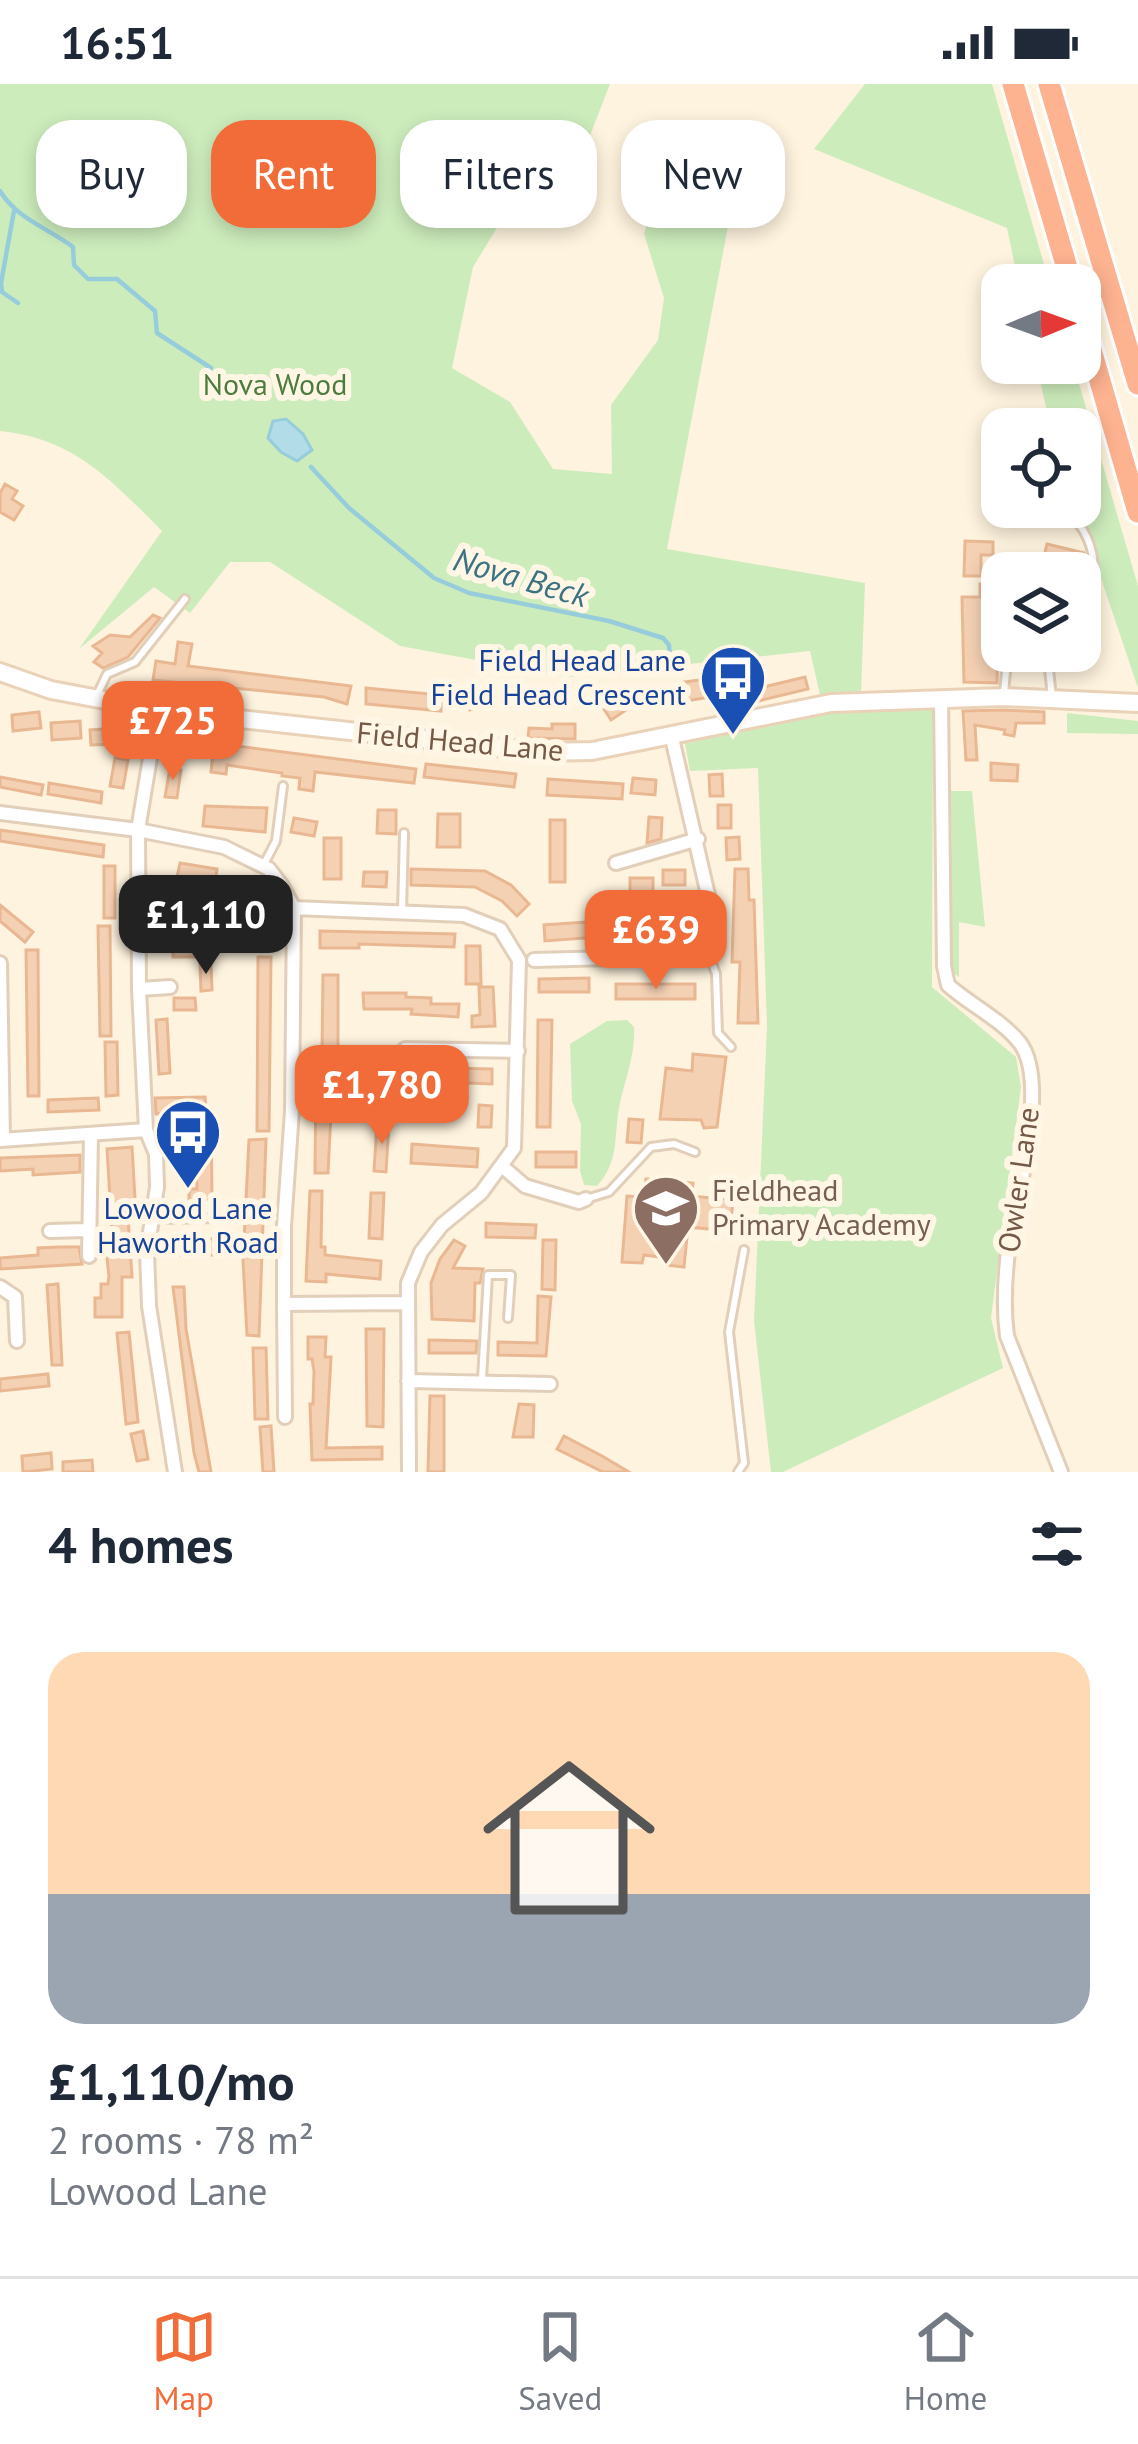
<!DOCTYPE html>
<meta charset="utf-8">
<style>
:root{--surface:#fff;--page:#f6f6f7;--text:#1f2937;--muted:#747a83;--line:#e0e1e3;--accent:#f26c39}
body{margin:0;font-family:"PT Sans",sans-serif;background:var(--page);color:var(--text);height:100vh;display:flex;flex-direction:column;font-size:45px;white-space:nowrap}
*{box-sizing:border-box;margin:0}
p{font-size:39px;color:var(--muted)}
.icon{flex:none;width:66px;height:66px;fill:none;stroke:currentColor;stroke-width:2;stroke-linecap:round;stroke-linejoin:round}
.map{position:relative;height:1388px;overflow:hidden}
.drawer{display:flex;flex-direction:column;background:var(--surface);flex:1}
.drawer>*{flex:none}
.hud{position:absolute;left:36px;top:36px;width:1068px;height:108px;display:flex;gap:24px}
.needle{width:78px;rotate:89deg}
.controls{position:absolute;left:981px;top:180px;display:grid;gap:24px}
.controls a{display:grid;place-items:center;width:120px;height:120px;border-radius:24px;background:var(--surface);box-shadow:0 6px 18px #0003;font-size:60px}
.price{position:absolute;translate:-50% -102px;padding:0 27px;border-radius:24px;background:var(--accent);color:#fff;font-size:39px;line-height:78px;filter:drop-shadow(0 3px 6px #0008)}
.price::after{content:'';position:absolute;left:50%;top:72px;width:36px;height:27px;margin-left:-18px;background:inherit;clip-path:polygon(0 0,100% 0,50% 100%)}
.price.on{background:#222;color:#fff}
ul{padding:0;list-style:none}
li{display:grid;align-content:center;gap:24px;height:636px;padding:0 48px}
li span{display:grid;place-items:center;height:372px;border-radius:36px;color:#555}
li>.icon{margin-inline-start:auto}
span .icon{width:216px;height:216px;fill:#fffc;stroke-width:1}
li b{font-size:51px}
h2{display:flex;justify-content:space-between;align-items:center;height:144px;padding:0 48px;font-size:51px}
.chip{padding:0 42px;border-radius:36px;background:var(--surface);box-shadow:0 6px 18px #0003;font-size:42px;line-height:108px}
.chip.on{background:var(--accent);color:#fff}
.status{display:flex;justify-content:space-between;align-items:center;height:84px;padding:0 60px;background:var(--surface);direction:ltr}
.status svg{height:33px;fill:currentColor}
.tab-bar{display:flex;justify-content:space-around;align-items:center;height:168px;border-top:3px solid var(--line);background:var(--surface);font-size:33px;color:var(--muted)}
.tab-bar a{display:grid;justify-items:center;gap:6px}
.tab-bar .on{color:var(--accent)}
.map>svg:first-child{display:block}
.green{fill:#cdecbc}
.water{fill:#b2dde8;stroke:#97cddb;stroke-width:3}
.lines{fill:none;stroke-linecap:round;stroke-linejoin:round}
.stream{stroke:#97cddb;stroke-width:4.5}
.building{fill:#f5d1b4;stroke:#e9b893;stroke-width:3}
.service-casing{stroke:#e2cfba;stroke-width:12}
.minor-casing{stroke:#e2cfba;stroke-width:18}
.secondary-casing{stroke:#ead2b9;stroke-width:22}
.motorway-casing{stroke:#fff;stroke-width:27}
.service{stroke:#fff;stroke-width:6}
.minor{stroke:#fff;stroke-width:12}
.secondary{stroke:#fff;stroke-width:16}
.motorway{stroke:#fdb290;stroke-width:21}
.labels{text-anchor:middle;stroke-width:12;stroke-linejoin:round;paint-order:stroke}
.park-label{font-size:30px;fill:#4c7c3c;stroke:#fff6e6}
.transit-label{font-size:30px;fill:#164399;stroke:#fff6e6;text-anchor:end}
.street-label{font-size:30px;fill:#755845;stroke:#fff6e6}
.education-label{font-size:30px;fill:#785e54;stroke:#fff6e6;text-anchor:start}
.water-label{font-size:33px;font-style:italic;fill:#3b7383;stroke:#fff6e6}
</style>
<div class="status"><b>16:51</b><svg viewBox="0 0 49 12"><path d="M0 12V9h3v3zM5 12V6h3v6zM10 12V3h3v9zM15 12V0h3v12zM26 1h20v11H26zM47 4h2v5h-2z"/></svg></div>
<div class="map">
<svg width="1138" height="1388" viewBox="0 0 1138 1388">
<rect width="100%" height="100%" fill="#fef3de"/>
<!-- green -->
<path class="green" d="M0,0h610l-35,90 -69,39 -33,54 -21,101 58,34 43,67 59,5 -1,-69 47,-65 6,-42 -20,-64 22,-75 81,-33 -80,423 198,34 -4,110 -41,2 -10,-44 -241,26 -169,-31 -130,-84h-40l-40,51 -36,-26 -75,62 83,-118c-50,-50 -88,-93 -162,-100z
M865,0h127l58,201h-31l-12,-57 -193,-79z
M1036,279h37l65,223v102l-61,-181 3,-78h-29z
M933,622l-1,281 84,70 5,30 -30,231 12,50 -220,104h-12l-17,-151 13,-295 -9,-258 -68,3 -5,-28 143,-34z
M1067,629l71,8v13l-71,-1z
M951,707h21l13,136 -26,-5v55l-7,-5z
M627,936l7,7c2,26 -9,52 -14,76 -7,30 1,57 -23,83l-13,-1 -4,-14 1,-47 -9,-23 -2,-57 37,-23z"/>
<!-- water -->
<path class="water" d="M286,335l17,15 9,16 -15,11 -16,-9 -13,-14 5,-17z"/>
<g class="lines">
<!-- stream -->
<path class="stream" d="M0,107c17,28 48,37 73,56l1,18 14,14h29l38,32 2,22 54,35
M14,127l-13,72 1,9 16,11
M311,383l38,41 85,70 35,15 140,28 54,17 6,7 1,16"/>
</g>
<!-- building -->
<path class="building" d="M5,400l12,7 -5,8 11,7 -9,14 -14,-8v-19z
M965,457l28,1v13h-12v21h-17z
M1047,460l37,9 1,42h-5v-22h-40z
M980,500h13l1,25 -9,1v23h13l-1,50 -33,-1 -2,-85h18z
M153,531l7,3 -32,39 -25,11 -9,-6 8,-9 -9,-7 17,-11 20,2z
M178,558l14,2 -4,22 163,20 -4,18 -23,-7 -171,-17 3,-19 19,3z
M805,593l3,12 -54,13 -3,-12z
M707,595l3,18 -30,5 -3,-19z
M366,604l75,7v16l-75,-7z
M487,605l5,15 -22,6 -4,-14z
M619,607l10,17 -18,12 -11,-17z
M1004,626l40,2v11h-28l-2,13 -10,-2 1,-4 -30,-5 2,35h-11l-3,-49z
M39,628l2,16 -28,3 -1,-16z
M80,637l1,17 -29,2 -1,-17z
M552,640h23v15l-47,-1 1,-10 23,1z
M118,644l1,16 -28,1 -1,-15z
M214,659l202,26 -2,14 -99,-11 -2,19 -14,-2 1,-11 -18,-2v-3l-55,-8 -1,9 -15,-2z
M115,674l13,2 -5,28 -13,-2z
M991,679l27,2 -1,16 -26,-1z
M426,680l90,10 -2,13 -90,-10z
M170,684l11,2 -4,28 -12,-1z
M722,690l1,22h-13l-1,-21z
M0,693l43,8 -2,10 -41,-8z
M633,694l23,2 -1,15 -24,-2z
M548,695l75,5 -1,15 -75,-4z
M49,699l53,9 -1,11 -53,-9z
M718,721h13v23h-13z
M205,722l62,2 -2,24 -62,-6z
M378,726h18v24l-19,-1z
M438,730h22v33h-23z
M649,733l13,1 -1,21 -14,4z
M294,734l23,4 -3,14 -23,-4z
M550,736h15v62h-15z
M0,746l104,15 -1,12 -103,-16z
M739,753l1,22 -13,1 -1,-22z
M324,754h17v41h-17z
M180,779l37,6 -3,21 -18,-3 1,-6 -20,-4z
M104,782h11v52h-11z
M411,785l74,2 26,14 18,19 -12,12 -15,-15 -27,-14 -64,-2z
M735,785h13l1,31h5l4,123h-20l2,-61h-8z
M663,786h22v15h-22z
M364,788h23l-1,15 -23,-1z
M630,794h23v14h-23z
M155,797h12v55h-13z
M266,815l1,51h-13l-1,-50z
M0,821l33,27 -8,10 -25,-21z
M691,825v28h-13v-27z
M600,837v3l54,1v14l-43,-3 -66,5 -1,-16z
M98,842h12l1,110h-11z
M320,847l135,3 -1,13 -95,-3v4h-39z
M195,858v15h-22v-14z
M466,862h14l1,38h-15z
M26,866h12l1,146h-11z
M258,873h13l-2,174h-12z
M200,880h11l1,26 -11,1z
M323,891h15v77l-16,1z
M589,894v14h-50v-13z
M616,900h79v15h-79z
M479,903h14l2,39 -23,1v-11l8,-1z
M363,909h43v4l25,1v6h28l-1,13 -47,-3 1,-5h-48z
M174,914h21l1,12h-22z
M167,935l3,54 -11,1 -3,-54z
M538,936h14l-2,107h-13z
M105,958h12l1,53 -12,1z
M693,970l33,3 -9,70 -13,1 -3,-8 -41,-1 6,-51 26,3z
M444,984l48,1v15l-49,-2z
M316,990h17l-5,99h-13z
M400,995v4l36,1v13l-77,-1v-16z
M205,1013l1,14 5,-1 1,89 -23,1v-11h8l-3,-79 -38,4 -1,-16z
M98,1014l1,12 -51,2v-12z
M479,1021l13,1 -1,21h-13z
M629,1035l14,1 -2,23 -14,-1z
M377,1038l12,1 -3,49 -12,-1z
M266,1055l-7,197 -12,-1 -4,-75 6,-120z
M412,1060l66,5 -1,18 -66,-4z
M132,1063l4,69h-8l4,61h-10v40h-27v-19h6v-14h7l1,-8 -5,-44 8,-1 -5,-82z
M536,1068h40v15h-40z
M80,1071v17l-47,3v-6l-33,2v-13z
M646,1095l47,4 -2,13 42,4 -3,31 -42,-4 -4,40 -18,-2 1,-7 -23,-3 -2,8 -20,-1 5,-66 16,1z
M310,1107h12l-1,56h4v8l56,6 -1,18 -54,-5v8l-20,-1z
M371,1109h13l-2,46 -13,-1z
M486,1139l50,2 -1,13 -49,-1z
M170,1155h51v16h-51z
M454,1156l11,6 -12,22 30,1 -3,14h-5l-1,38 -42,-2 -1,-36 9,-24z
M543,1156h13l-1,50 -13,-1z
M60,1163h19l3,17 -82,5v-11l38,-3v-7z
M58,1200l4,81h-10l-5,-80z
M173,1203h11l2,42 25,143h-12l-5,-19z
M538,1212l13,1 -5,59 -48,-1v-13l39,1z
M366,1245h18l-1,98 -16,-1z
M129,1248l9,90 -12,2 -9,-91z
M308,1253h18l-1,20h6l-5,91 56,-1v12l-70,1 -2,-56h3l1,-33 -2,-12h-4z
M429,1256l48,1 -1,12h-47z
M253,1264h13l2,71h-13z
M48,1290l1,12 -49,5v-12z
M430,1312h14v76h-16z
M519,1320l15,1 -1,32h-20z
M271,1342l3,46h-11l-3,-45z
M143,1347l5,28 -11,2 -6,-27z
M564,1352l38,20 27,16h-26l-46,-23z
M51,1369l1,16 -29,3 -1,-16z
M92,1376l1,12h-30v-10z"/>
<g class="lines">
<defs>
<path id="service" d="M1067,428c41,33 27,88 13,131
M1040,567l8,8 4,39
M1048,575l13,-1 10,-7
M1004,609l4,-42
M97,611l10,-21 28,-12 50,-63
M263,782l13,-25 7,-55
M402,828l2,-79
M708,868l8,22 2,59 13,14
M586,1115l23,-7 42,-45 23,-3 21,8
M154,1135l69,-1
M482,1295l6,-104h23l-3,43
M738,1388l6,-9 -15,-131 15,-82"/>
<path id="minor" d="M941,614l3,268 4,19c22,20 53,34 72,58 30,40 -4,153 -11,201 -4,30 -6,62 -2,92l54,136
M158,626l-20,120 1,159 7,141 10,24 1,33 -10,64 2,55 26,166
M0,729l138,17 86,17 45,22 13,17 12,22 -2,203 -8,115v78l124,-1
M616,779l82,-24
M294,824l170,7 36,14 19,31 -5,188 -33,45 -39,32 -21,27 -13,31 1,189
M534,876l154,-4 18,-7 5,-17v-24l-39,-170
M0,879l3,177
M139,905l31,-2
M405,965l113,2
M0,1056l146,-10
M503,1083l22,19 54,16 7,-3
M50,1147l37,-1
M89,1172l2,-122
M0,1203l15,10 2,44
M284,1220l1,113
M408,1297l142,3"/>
<path id="secondary" d="M0,588l51,18 107,20 382,42 52,-1 239,-48 173,-6 134,6"/>
<path id="motorway" d="M1013,0l59,201
M1049,0l89,300
M1080,228l58,200"/>
</defs>
<!-- service casing -->
<use href="#service" class="service-casing"/>
<!-- minor casing -->
<use href="#minor" class="minor-casing"/>
<!-- secondary casing -->
<use href="#secondary" class="secondary-casing"/>
<!-- motorway casing -->
<use href="#motorway" class="motorway-casing"/>
<!-- service -->
<use href="#service" class="service"/>
<!-- minor -->
<use href="#minor" class="minor"/>
<!-- secondary -->
<use href="#secondary" class="secondary"/>
<!-- motorway -->
<use href="#motorway" class="motorway"/>
</g>
<!-- icons -->
<defs>
<symbol id="bus-pin" viewBox="-11 -11 22 30"><path d="M0 17L-7.5 6A9.5 9.5 0 1 1 7.5 6Z" fill="#1a4fb4" stroke="#fff6e6"/><path d="M-5-6H5V4H4V6H2V4H-2V6H-4V4H-5ZM-3.5-4V0h7V-4ZM-3.5 1.2v1.5H-2V1.2ZM2 1.2v1.5H3.5V1.2Z" fill="#fff"/></symbol>
<symbol id="school-pin" viewBox="-11 -11 22 30"><path d="M0 17L-7.5 6A9.5 9.5 0 1 1 7.5 6Z" fill="#8d6e63" stroke="#fff6e6"/><path d="M0-5L7-2L0 1L-7-2ZM-4 1L0 2.5L4 1V4Q0 6-4 4Z" fill="#fff"/></symbol>
</defs>
<g fill-rule="evenodd">
<use href="#bus-pin" x="695" y="556" width="76" height="104"/>
<use href="#bus-pin" x="150" y="1010" width="76" height="104"/>
<use href="#school-pin" x="628" y="1086" width="76" height="104"/>
</g>
<g class="labels">
<!-- park labels -->
<g class="park-label">
<text x="275" y="311">Nova Wood</text>
</g>
<!-- transit labels -->
<g class="transit-label">
<text x="686" y="587">Field Head Lane<tspan x="686" dy="34">Field Head Crescent</tspan></text>
<text x="188" y="1135" text-anchor="middle">Lowood Lane<tspan x="188" dy="34">Haworth Road</tspan></text>
</g>
<!-- street labels -->
<g class="street-label">
<text transform="translate(460 658) rotate(5)" y="10">Field Head Lane</text>
<text transform="translate(1019 1096) rotate(-82)" y="10">Owler Lane</text>
</g>
<!-- education labels -->
<g class="education-label">
<text x="712" y="1117">Fieldhead<tspan x="712" dy="34">Primary Academy</tspan></text>
</g>
<!-- water labels -->
<g class="water-label">
<text transform="translate(521 493) rotate(16)" y="12">Nova Beck</text>
</g>
</g>
</svg>
<div class="controls">
<a><svg class="needle" viewBox="-14 -14 28 28"><path d="M0-13l5 13h-10z" fill="#e53935"/><path d="M0 13l5-13h-10z" fill="#747a83"/></svg></a>
<a><svg class="icon" aria-label="locate" viewBox="0 0 24 24"><circle cx="12" cy="12" r="6"/><path d="M12 2v4M12 18v4M2 12h4M18 12h4"/></svg></a>
<a><svg class="icon" aria-label="layers" viewBox="0 0 24 24"><path d="M12 4l9 5-9 5-9-5zM3 14l9 5 9-5"/></svg></a>
</div>
<b class="price" style="left:173px;top:699px">£725</b>
<b class="price on" style="left:206px;top:893px">£1,110</b>
<b class="price" style="left:656px;top:908px">£639</b>
<b class="price" style="left:382px;top:1063px">£1,780</b>
<div class="hud">
<a class="chip">Buy</a>
<a class="chip on">Rent</a>
<a class="chip">Filters</a>
<a class="chip">New</a>
</div>
</div>
<section class="drawer">
<h2>4 homes<svg class="icon" aria-label="filters" viewBox="0 0 24 24"><path d="M4 7h16M4 17h16"/><circle cx="9" cy="7" r="2"/><circle cx="15" cy="17" r="2"/></svg></h2>
<ul>
<li><span style="background:linear-gradient(#ffd9b3 65%,#9aa5b1 0)"><svg class="icon" aria-label="home" viewBox="0 0 24 24"><path d="M3 11l9-7 9 7M6 9v11h12V9"/></svg></span><div><b>£1,110/mo</b><p>2 rooms · 78 m²</p><p>Lowood Lane</p></div></li>
</ul>
</section>
<nav class="tab-bar">
<a class="on"><svg class="icon" aria-label="map" viewBox="0 0 24 24"><path d="M3 6l6-2 6 2 6-2v14l-6 2-6-2-6 2zM9 4v14M15 6v14"/></svg>Map</a>
<a><svg class="icon" aria-label="saved" viewBox="0 0 24 24"><path d="M7 4h10v16l-5-4-5 4z"/></svg>Saved</a>
<a><svg class="icon" aria-label="home" viewBox="0 0 24 24"><path d="M3 11l9-7 9 7M6 9v11h12V9"/></svg>Home</a>
</nav>
